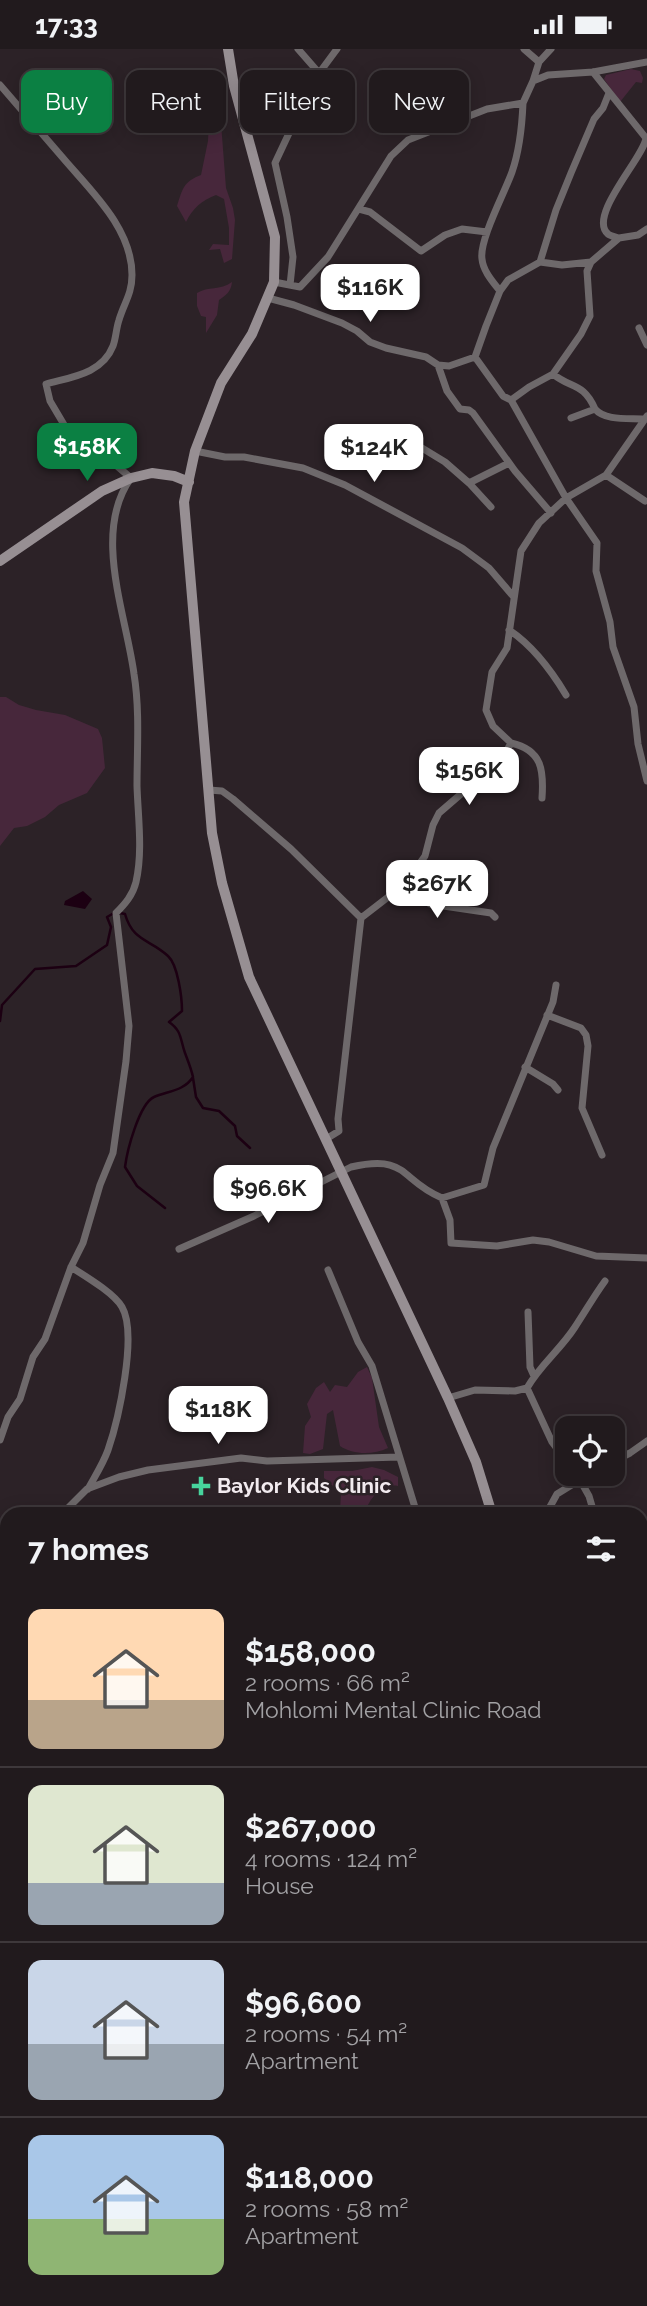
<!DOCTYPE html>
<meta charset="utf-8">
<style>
:root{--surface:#211a1d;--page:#2d272a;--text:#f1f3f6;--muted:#a2a1a4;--line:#3e383b;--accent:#0b8043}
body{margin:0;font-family:Raleway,sans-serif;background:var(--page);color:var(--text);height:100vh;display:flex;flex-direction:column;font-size:26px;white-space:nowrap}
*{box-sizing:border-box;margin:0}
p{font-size:23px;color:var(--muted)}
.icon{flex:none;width:38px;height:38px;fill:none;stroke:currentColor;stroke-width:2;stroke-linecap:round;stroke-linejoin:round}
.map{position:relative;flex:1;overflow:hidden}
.panel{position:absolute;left:0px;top:1458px;width:648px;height:800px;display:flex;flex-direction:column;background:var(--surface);border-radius:21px 21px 0 0;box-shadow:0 4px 18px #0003,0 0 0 2px var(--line)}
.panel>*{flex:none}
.hud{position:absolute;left:21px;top:21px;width:606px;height:63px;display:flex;gap:14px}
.fabs{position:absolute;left:555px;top:1367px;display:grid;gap:14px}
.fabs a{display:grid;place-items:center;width:70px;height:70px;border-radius:14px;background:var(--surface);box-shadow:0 4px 18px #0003,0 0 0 2px var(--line);font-size:35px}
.price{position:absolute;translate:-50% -60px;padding:0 16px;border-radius:14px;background:#fff;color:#222;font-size:23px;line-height:46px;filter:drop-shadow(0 2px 4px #0008)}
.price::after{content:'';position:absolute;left:50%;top:42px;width:21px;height:16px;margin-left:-10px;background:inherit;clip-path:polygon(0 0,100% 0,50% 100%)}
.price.current{background:var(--accent);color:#fff}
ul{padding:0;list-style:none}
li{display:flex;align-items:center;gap:21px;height:175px;padding:0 28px}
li+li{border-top:2px solid var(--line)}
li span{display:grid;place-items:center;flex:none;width:196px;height:140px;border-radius:14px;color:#555}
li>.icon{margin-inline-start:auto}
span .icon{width:84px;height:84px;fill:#fffc;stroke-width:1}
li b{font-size:30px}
h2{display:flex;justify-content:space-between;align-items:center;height:84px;padding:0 28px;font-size:30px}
.pill{padding:0 24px;border-radius:14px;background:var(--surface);box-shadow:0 4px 18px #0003,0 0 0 2px var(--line);font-size:24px;line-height:63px}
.pill.current{background:var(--accent);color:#fff}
.status{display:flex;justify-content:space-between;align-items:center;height:49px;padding:0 35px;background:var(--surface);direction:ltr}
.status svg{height:19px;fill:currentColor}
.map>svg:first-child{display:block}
.green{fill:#47273b}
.water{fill:#1c0012}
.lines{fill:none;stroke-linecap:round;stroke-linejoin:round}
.stream{stroke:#1c0012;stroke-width:2.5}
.street{stroke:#6e696b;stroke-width:7}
.secondary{stroke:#978f93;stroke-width:10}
.poi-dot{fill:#47d49d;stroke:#2c2227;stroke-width:2.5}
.labels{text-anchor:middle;stroke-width:5;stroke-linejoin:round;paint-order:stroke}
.poi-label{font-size:21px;font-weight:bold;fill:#f2ebef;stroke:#2c2227;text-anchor:start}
</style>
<div class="status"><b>17:33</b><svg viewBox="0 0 49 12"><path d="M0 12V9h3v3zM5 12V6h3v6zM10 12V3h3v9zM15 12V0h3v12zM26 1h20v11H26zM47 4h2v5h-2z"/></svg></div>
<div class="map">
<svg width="647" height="2257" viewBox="0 0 647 2257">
<rect width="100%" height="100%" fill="#2c2227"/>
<!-- green -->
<path class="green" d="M631,20l9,2 3,7 -1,5 -6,-1 -16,20 -16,-23 2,-4z
M213,40l4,1 2,7 7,91 7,20 2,12 -3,39 -8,4 -4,-14 -11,1 4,-6 16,1v-17l-5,-29 -8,-4c-15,6 -23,13 -30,27l-9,-16c6,-18 6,-24 24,-31l7,-34 1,-21 -4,-9v-17z
M232,233c-1,10 -6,13 -13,18l-2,15 -11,18v-16l-5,-1 -4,-10v-13c11,-7 23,-2 35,-11z
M0,648h6l13,8 17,5 29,5 33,14 4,9 3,30 -18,25 -28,12 -14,12 -18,9 -13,2 -14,18z
M367,1318l5,11 7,49 9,21c-15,7 -35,7 -48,-2l-7,-36 -6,4 -4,35 -13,5 -7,-1 2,-27 6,-9 -4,-13 9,-16 8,-6 6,10 5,-7 12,2 11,-15z
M372,1418l12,3 14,7v9c-16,-3 -28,12 -33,26l-14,1 -11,-2 1,-18 -17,-15v-7h28z
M641,1943l6,14v47l-6,3z"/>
<!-- water -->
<path class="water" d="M83,842l9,8 -7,10 -21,-4 1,-4z"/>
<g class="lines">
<!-- stream -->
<path class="stream" d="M120,864l5,1c8,28 25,25 43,42 10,9 14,42 14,55l-13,11c13,9 11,17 16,31 3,8 6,15 8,24 -9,14 -25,14 -39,20 -15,7 -27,54 -29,70l12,19 28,22
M0,972l2,-16 33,-36 41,-3 31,-21 4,-18 -4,-10 7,-4
M193,1029l3,19 7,11 16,3 16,15 2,10 13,12"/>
<!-- street -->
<path class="street" d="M298,0l21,24
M524,0l15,13 -6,19
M539,13l12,-13
M593,23l53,66c-2,19 -59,78 -38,96 1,1 9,4 11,4
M0,36c21,24 42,49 63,73 28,33 69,70 69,117 0,19 -8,28 -13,45 -3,9 -3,18 -6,26 -11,28 -42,31 -67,38l4,17 16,27 29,14 15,18 21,18c-39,54 -5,136 3,196 6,37 3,76 3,112 1,31 6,65 -1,96 -3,13 -11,22 -20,31l13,113 -3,35 -13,92 -13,32 -17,58 -12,24 -26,72 -12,18 -13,42 -12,18 -8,23
M359,160l11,3 51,39 24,-16 17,-6 25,3
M540,213l16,-52 15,-37 23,-54 9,-11 6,-15
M591,213l-4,9 3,45 -9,18 -28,40 -24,13 -18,13 -8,-4 -28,-39 11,-31 14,-35 8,-11 32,-18 22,3 29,-3 28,-24 19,-3 9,-6
M274,233l26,5 28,-30 63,-101 17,-16 79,-31 36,-6 10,-22 15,-6 45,-3 54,-10
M290,236l3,-28 -6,-40 -12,-54 39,-83 23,-31
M500,242c-7,-9 -17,-20 -18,-32 -3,-19 23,-67 30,-87 8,-23 10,-45 11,-69
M268,249l26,7 48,18 15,8 13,11 16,6 40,9 12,8 11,1 26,-9
M639,279l8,17
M438,316l9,26 13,18 9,1 4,3 42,58 36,42
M553,325c18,15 30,8 42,35l-24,9
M511,351l55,98 31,45 -1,28 14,51 3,25 21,60 4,37 9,37
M595,360c10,12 33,9 49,10
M422,399l23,14 24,21 40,-20
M195,402l30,6h19l59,11 42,17 117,63 27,20 24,28
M606,426l39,26
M469,434l22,24
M509,581c24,16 42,40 57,65
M511,694c31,7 33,27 31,55
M209,741l13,1 11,8 58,50 70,69
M405,835l25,20 61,9 4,4
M556,936l-3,17 -60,146 -9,37 -42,13 8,22 1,23 46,3 36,-6 16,2 47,14 51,2
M547,966l34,13 5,7 2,11 -6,62 20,47
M525,1018l28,17 5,6
M326,1090l13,-8 -1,-12 23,-201 44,-34 20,-28 8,-31 6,-12 22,-19 7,-10 37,-30 6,-11 -18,-17 -7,-16 6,-38 15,-24 14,-97 18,-28 27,-25 40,-23 41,-59
M179,1200l75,-33 97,-49c58,-13 48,13 91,31
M71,1218c14,9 43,26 51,40 16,27 -4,114 -14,143 -5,14 -13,26 -20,39
M328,1221l30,72 14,24 45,148
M528,1263l2,55 4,9
M527,1339l25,54 15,20
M448,1349l27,-8 40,1 12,-3c13,-23 34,-39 48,-61 10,-15 19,-31 30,-46
M612,1413l18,-9 17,-12
M576,1424l13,23 5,17
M62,1465l25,-25 32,-12 29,-7 93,-12 26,3 132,-4
M546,1465l11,-20 34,-21
M0,1475l7,11
M0,1530l7,-12
M640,1536l1,-11 6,-9
M0,1559l7,-2
M640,1619l7,3
M640,1755l7,-33
M640,1760l7,1
M640,1857l7,-4
M640,1902l7,12
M0,2059l7,-9
M640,2223l7,3
M578,2257v-7"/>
<!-- secondary -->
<path class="secondary" d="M228,0l6,37 41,151 -1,45 -22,52 -31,49 -26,68 -11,51 28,331 10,50 27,94 199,421 28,64 16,52
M0,512l102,-70 29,-13 21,-5 22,3 15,6
M599,2250l9,7
M538,2257l17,-7"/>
</g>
<!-- markers -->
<path class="poi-dot" d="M197.5 1426.5h7v7h7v7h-7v7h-7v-7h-7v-7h7z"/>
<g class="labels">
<!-- poi labels -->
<g class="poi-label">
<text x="217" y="1444">Baylor Kids Clinic</text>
</g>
</g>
</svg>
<div class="fabs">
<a><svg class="icon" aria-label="locate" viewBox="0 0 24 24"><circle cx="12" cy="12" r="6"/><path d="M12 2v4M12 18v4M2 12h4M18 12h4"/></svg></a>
</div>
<b class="price" style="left:370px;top:275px">$116K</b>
<b class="price current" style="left:87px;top:434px">$158K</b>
<b class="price" style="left:374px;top:435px">$124K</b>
<b class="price" style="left:469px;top:758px">$156K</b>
<b class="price" style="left:437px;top:871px">$267K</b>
<b class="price" style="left:268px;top:1176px">$96.6K</b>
<b class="price" style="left:218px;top:1397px">$118K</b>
<div class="hud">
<a class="pill current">Buy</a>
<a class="pill">Rent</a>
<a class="pill">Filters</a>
<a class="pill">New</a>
</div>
<section class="panel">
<h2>7 homes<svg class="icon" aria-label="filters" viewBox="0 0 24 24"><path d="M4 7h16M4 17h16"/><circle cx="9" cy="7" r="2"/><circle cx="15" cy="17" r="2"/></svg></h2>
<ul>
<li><span style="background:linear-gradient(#ffd9b3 65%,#b9a48a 0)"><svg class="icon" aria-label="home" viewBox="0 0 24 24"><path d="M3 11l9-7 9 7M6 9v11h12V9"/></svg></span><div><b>$158,000</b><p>2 rooms · 66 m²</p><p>Mohlomi Mental Clinic Road</p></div></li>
<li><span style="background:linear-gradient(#dfe7d0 70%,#9aa5b1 0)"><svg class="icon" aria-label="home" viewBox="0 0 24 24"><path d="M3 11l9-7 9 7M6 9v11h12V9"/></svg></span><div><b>$267,000</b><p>4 rooms · 124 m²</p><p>House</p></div></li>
<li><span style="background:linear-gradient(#c9d6e8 60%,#9aa5b1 0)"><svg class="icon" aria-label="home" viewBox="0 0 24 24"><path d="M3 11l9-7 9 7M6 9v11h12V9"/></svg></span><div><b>$96,600</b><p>2 rooms · 54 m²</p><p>Apartment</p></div></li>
<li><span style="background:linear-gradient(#a9c7e8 60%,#8fb573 0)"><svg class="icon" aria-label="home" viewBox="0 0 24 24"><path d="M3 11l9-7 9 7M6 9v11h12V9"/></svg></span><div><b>$118,000</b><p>2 rooms · 58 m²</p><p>Apartment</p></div></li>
</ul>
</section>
</div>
